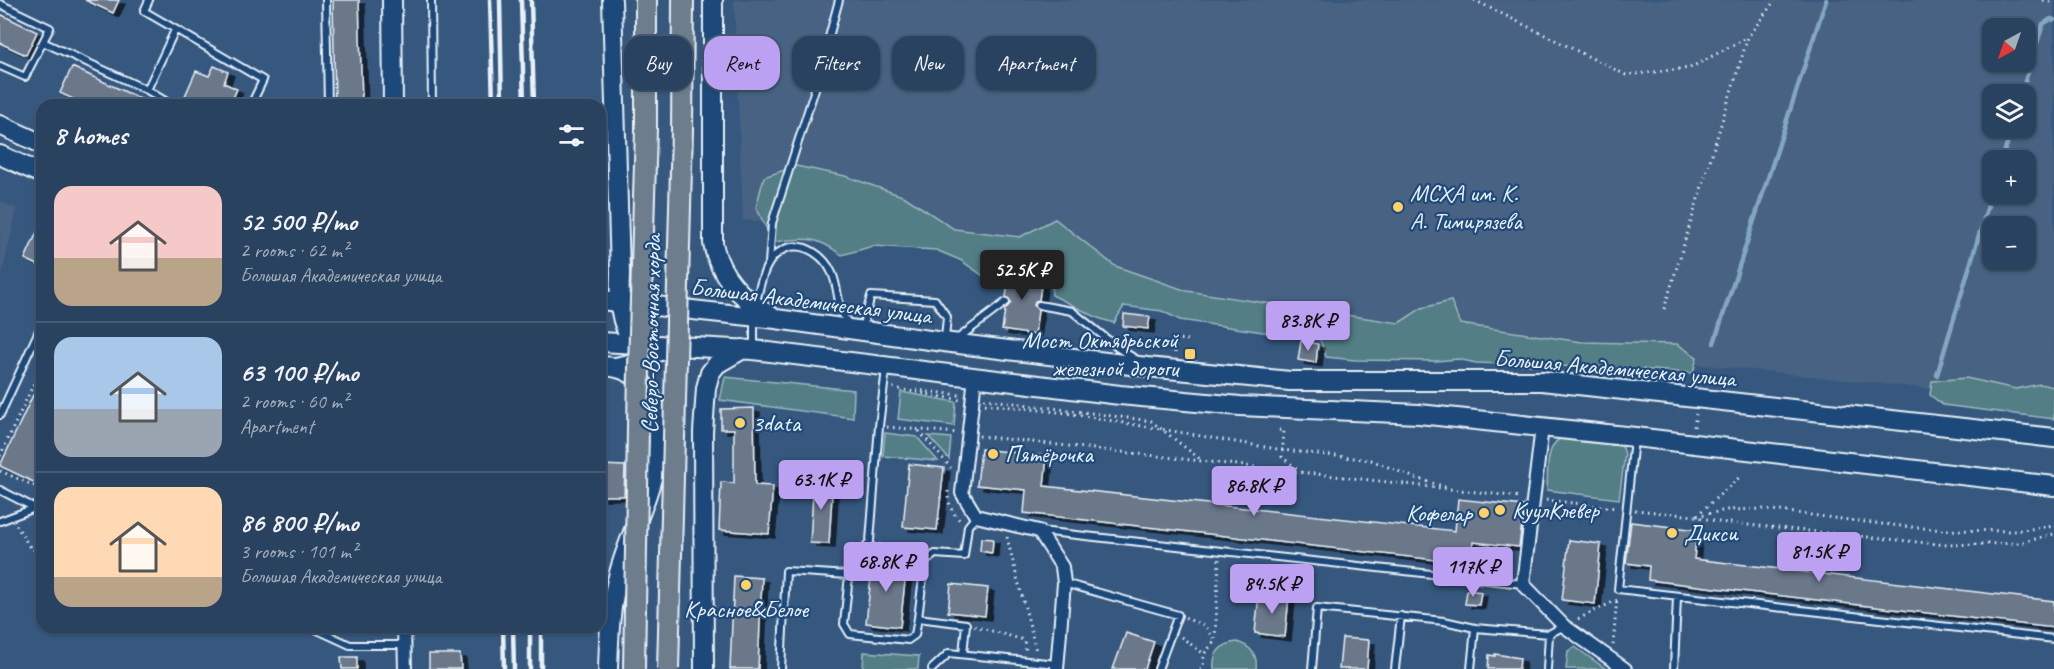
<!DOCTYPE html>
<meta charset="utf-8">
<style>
:root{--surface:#28425f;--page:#344d68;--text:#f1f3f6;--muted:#a5b0bd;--line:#445b74;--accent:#bca0f2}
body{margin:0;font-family:Caveat,sans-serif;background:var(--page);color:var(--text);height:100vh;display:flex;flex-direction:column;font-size:22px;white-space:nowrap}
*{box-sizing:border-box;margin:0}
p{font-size:20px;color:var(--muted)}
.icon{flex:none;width:33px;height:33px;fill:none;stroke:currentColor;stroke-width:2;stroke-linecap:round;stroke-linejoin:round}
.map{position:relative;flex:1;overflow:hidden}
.panel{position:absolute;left:36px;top:99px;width:570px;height:534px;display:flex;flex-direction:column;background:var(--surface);border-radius:18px;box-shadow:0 2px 4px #0004,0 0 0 2px var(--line)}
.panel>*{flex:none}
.hud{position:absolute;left:624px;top:36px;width:570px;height:54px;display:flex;gap:12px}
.needle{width:39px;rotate:220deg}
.controls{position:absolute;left:1982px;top:18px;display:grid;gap:12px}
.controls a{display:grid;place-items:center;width:54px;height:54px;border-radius:12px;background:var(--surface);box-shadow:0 2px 4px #0004,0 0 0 2px var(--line);font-size:30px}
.price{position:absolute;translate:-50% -51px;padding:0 14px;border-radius:6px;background:var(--accent);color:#111;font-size:20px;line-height:39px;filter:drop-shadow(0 2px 3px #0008)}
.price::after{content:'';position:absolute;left:50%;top:36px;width:18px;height:14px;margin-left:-9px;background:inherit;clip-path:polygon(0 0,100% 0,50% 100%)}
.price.current{background:#222;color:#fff}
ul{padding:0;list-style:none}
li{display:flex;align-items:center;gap:18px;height:150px;padding:0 18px}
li+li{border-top:2px solid var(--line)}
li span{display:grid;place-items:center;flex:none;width:168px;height:120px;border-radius:18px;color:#555}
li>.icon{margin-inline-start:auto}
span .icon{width:72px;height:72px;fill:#fffc;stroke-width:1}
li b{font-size:26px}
h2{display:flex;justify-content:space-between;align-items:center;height:72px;padding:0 18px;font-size:26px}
.pill{padding:0 21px;border-radius:18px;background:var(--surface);box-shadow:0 2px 4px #0004,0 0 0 2px var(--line);font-size:21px;line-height:54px}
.pill.current{background:var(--accent);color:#111}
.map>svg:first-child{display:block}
.built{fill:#466282;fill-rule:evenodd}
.green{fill:#527e86;stroke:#9db8bf;stroke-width:1.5}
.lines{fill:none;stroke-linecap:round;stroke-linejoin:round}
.stream{stroke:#83a7c1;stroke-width:4.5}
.building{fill:#6b788a;stroke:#e8f1f8;stroke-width:1.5;filter:url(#shadow)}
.lane-casing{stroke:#e8f1f8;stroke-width:10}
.street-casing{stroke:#e8f1f8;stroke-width:16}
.secondary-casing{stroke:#e8f1f8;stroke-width:22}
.primary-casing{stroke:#e8f1f8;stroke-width:24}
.path{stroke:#e8f1f8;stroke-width:3;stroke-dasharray:1.5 4.5;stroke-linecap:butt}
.lane{stroke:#1f4a7a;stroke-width:6}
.street{stroke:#1f4a7a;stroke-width:12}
.secondary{stroke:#1f4a7a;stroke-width:18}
.primary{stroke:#6d7d8c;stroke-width:20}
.rail{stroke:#e8f1f8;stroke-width:4.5}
.primary-bridge-casing{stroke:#e8f1f8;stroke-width:24;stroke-linecap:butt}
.primary-bridge{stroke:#6d7d8c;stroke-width:20}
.poi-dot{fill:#ffd166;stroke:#1f4a7a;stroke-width:2}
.labels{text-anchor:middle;stroke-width:4.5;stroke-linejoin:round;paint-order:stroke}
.poi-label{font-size:24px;fill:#e8f1f8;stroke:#1f4a7a;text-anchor:start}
.street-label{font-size:24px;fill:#e8f1f8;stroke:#1f4a7a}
</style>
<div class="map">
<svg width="2054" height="669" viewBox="0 0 2054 669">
<defs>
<filter id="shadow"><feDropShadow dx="6" dy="4" stdDeviation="0" flood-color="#0009"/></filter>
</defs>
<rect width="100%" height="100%" fill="#36587f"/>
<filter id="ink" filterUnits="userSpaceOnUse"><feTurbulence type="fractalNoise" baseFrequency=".0167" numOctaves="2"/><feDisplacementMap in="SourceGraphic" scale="12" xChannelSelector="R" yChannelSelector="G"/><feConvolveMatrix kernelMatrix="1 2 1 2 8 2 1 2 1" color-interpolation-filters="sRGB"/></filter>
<g filter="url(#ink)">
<!-- built -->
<path class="built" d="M734,0h1320v402l-814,-86 -177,-58 -320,-38zM1992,28h33v34h-33zM1992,94h33v34h-33zM1992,160h33v34h-33zM1992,226h33v34h-33z
M0,201l17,8 -17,73z"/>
<!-- green -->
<path class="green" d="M796,166l49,10 60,21 49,32 66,8 35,-18 60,47 72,25 212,32 23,-15 29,-7 9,23 122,18 95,2 20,13 -4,16 -54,-4 -163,-6 -18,-4 -22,2 -81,-1 -29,-3 -6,-17 -140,-20 -18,-9 -38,-5 -10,17 -16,-5 -46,-23 -3,-31 -38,-5 -26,18 -25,-17 -24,-10 -63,-4 -31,9c-28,-20 -37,-17 -69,-13l-17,-35 8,-30z
M725,377l129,13 -1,28 -133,-18z
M1966,378l50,11 24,-5 14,3v32l-111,-14 -13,-10 2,-14z
M901,392l55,10 -2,24 -56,-7z
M885,433l32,4 21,24 -55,-5z
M928,436l23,2 -2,21z
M1560,439l61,7 2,2 2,6 -6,45 -72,-9c1,-14 -2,-44 13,-51z
M1237,642c13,4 21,12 19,27h-42c-2,-16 7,-25 23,-27z
M1575,647l31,22h-40l2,-18z
M864,652l55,4 -1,13h-55z"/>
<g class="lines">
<!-- stream -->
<path class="stream" d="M2021,94l22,-70 8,-5 3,1
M2002,160l10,-32
M1714,343l112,-343
M1937,375l55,-183"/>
</g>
<!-- building -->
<path class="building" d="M85,0h34l-6,13z
M333,0h26l3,105h-27z
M0,14l37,18 -11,23 -26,-12z
M214,66l14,6 -4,11 13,6 -7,16h-49l15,-34 13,5z
M72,67l17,8 65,30h-68l-26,-12z
M42,221v46l-17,-8z
M1010,267l33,5 -4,28 -4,1 -1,4 4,5 -3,25 -33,-5 3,-20 6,-8 -5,-5z
M1124,314l26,3 -2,12 -25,-3z
M1301,341l17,3 -2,19 -18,-3z
M33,395l9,5v86l-42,-20z
M754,408l1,77 18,1 -4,48 -50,-4 2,-48 13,1v-54h-13v-20z
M981,449l66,7 -3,30 411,45 3,-32 66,7 -5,41 -46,-5 -2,22 -447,-51 2,-23 -49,-5z
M909,464l35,4 -7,62 -34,-3z
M600,465l25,1 -1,30h-24z
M814,477l19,2 -4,65 -19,-1z
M1631,522l66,8 -3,29 360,42v27l-406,-48 1,-14 -23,-3z
M981,538l12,1 -1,14 -12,-2z
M1569,540l32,4 -6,60 -33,-4z
M873,559l34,4 -7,64 -34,-4z
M734,576l28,2 -4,91h-28z
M951,584l37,4 -3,28 -37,-4z
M1467,590l14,2 -2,13 -14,-1z
M1259,594l30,3 -4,40 -30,-4z
M1126,633l28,9 -9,27h-32z
M1342,638l27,2 -2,29h-28z
M429,654h31l1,15h-32z
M1495,654l25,4 -1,11h-31l1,-14 6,1z
M341,657h16v12h-15z"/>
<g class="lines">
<defs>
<path id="lane" d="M149,0l-5,11 119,69 -12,25
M326,0l2,105
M431,0l1,105
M0,4l50,24 -25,49 -25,-11
M43,42l104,48 28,-60
M147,90l25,15
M769,263l3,-40 43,-134 24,-89
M756,302c5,-21 9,-46 31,-54 19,-6 38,9 45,25 8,18 4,38 18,52
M1039,305l33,6 46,37 19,12
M862,328l9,-32 64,4 12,17 -2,22
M956,340l50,-38
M754,347v-29
M886,369l-7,57 -9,115 -21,34 -5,49 6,10 58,6 7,-5 3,-17
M0,415l42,-91
M1634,439l-16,150 436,50
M0,490l35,18
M0,521l35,-13 7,1
M1040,531l483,53
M1064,583l114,32 -20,54
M311,627l39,18h54
M963,654l3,-30 -48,-6 7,-56 10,-8 29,2 4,-30 8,-10
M781,669l5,-98 63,4
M932,669l17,-16 108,11
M1312,669l5,-61 127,13 31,7
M1395,669l6,-53
M1471,669l4,-41 74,6 15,-8
M1547,669l2,-35
M1674,669l3,-72"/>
<path id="street" d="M610,365l66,-14
M975,377l-13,116 14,23 63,15 23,36 2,16 -7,86
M1542,427l-19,157 41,42 61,43
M404,627l1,42"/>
<path id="secondary" d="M392,0l1,105
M612,0l8,273c-1,26 -2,50 15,71
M713,0v243c6,34 30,57 59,74
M0,125l42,19
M0,155l42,19
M600,300l176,19 175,24 196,24 143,14h252l512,57
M600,342l153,8 367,45 120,11 179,8 216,23 419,49
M600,366c21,0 39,8 49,27 30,54 -16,127 -30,180 -9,31 -10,64 -11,96
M704,669l-1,-237 3,-44 4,-15 7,-9 26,-15"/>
<path id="primary" d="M646,129v-129
M682,130l1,-130"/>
</defs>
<!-- lane casing -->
<use href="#lane" class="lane-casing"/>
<!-- street casing -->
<use href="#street" class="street-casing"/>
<!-- secondary casing -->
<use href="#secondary" class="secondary-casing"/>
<!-- primary casing -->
<use href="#primary" class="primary-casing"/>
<!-- path -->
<path class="path" d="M1474,0l152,75 64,-7 58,-31
M2043,0l11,3
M697,297v-11
M1664,309l84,-272 27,-37
M1175,353l1,-14 13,1
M36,379l6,3
M893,388l67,12
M916,390l44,5
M984,399l167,22 49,38
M985,404l81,9 217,37 88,10 44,18 31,9
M887,427l71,6
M1694,427l2,-13
M1279,430l5,1 -2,26 17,13
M919,431l32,37
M979,436l542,61
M0,456l42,-90
M0,471l42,18
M948,491c-1,12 5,24 14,31
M1546,500l71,8
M1635,510l60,6 24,6 228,23 73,-2 34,-9
M1697,515l45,-40
M1697,516l30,-6 37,-1 117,15 63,6 70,1 40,-5
M16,525l13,21 13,10
M1007,537c9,39 20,76 29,114
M879,544l39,15
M30,546l12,-5
M1185,618l20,8 10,14
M1578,619l39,-19
M974,626l50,14 2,10
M1181,637l23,17
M1613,645l4,-47
M1200,669l3,-2 1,-13 11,-13 4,-82"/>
<!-- lane -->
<use href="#lane" class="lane"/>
<!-- street -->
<use href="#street" class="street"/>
<!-- secondary -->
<use href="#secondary" class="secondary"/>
<!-- primary -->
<use href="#primary" class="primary"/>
<!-- rail -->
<path class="rail" d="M490,0l3,105
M500,0l2,105
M521,0l3,105
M531,0l3,105
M503,627l1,42
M513,627l1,42
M530,669v-42
M541,669v-42"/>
<defs>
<path id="primary-bridge" d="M634,669l5,-301 7,-239
M668,669l14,-539"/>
</defs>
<!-- primary-bridge casing -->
<use href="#primary-bridge" class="primary-bridge-casing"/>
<!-- primary-bridge -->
<use href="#primary-bridge" class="primary-bridge"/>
</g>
</g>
<!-- markers -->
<g class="poi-dot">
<circle cx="1398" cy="207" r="6"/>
<rect x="1184" y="348" width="12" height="12" rx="3"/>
<circle cx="740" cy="423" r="6"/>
<circle cx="993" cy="454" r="6"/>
<circle cx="1500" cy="510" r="6"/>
<circle cx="1484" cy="513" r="6"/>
<circle cx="1672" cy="533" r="6"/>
<circle cx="746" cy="585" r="6"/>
</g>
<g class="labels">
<!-- poi labels -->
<g class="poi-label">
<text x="1410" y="201">МСХА им. К.<tspan x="1410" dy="28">А. Тимирязева</tspan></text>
<text x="1178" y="348" text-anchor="end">Мост Октябрьской<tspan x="1178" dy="28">железной дороги</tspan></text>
<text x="752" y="431">3data</text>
<text x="1005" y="462">Пятёрочка</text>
<text x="1512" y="518">КуулКлевер</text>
<text x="1472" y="521" text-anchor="end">Кофелар</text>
<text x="1684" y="541">Дикси</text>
<text x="746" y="617" text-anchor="middle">Красное&amp;Белое</text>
</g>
<!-- street labels -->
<g class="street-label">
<text transform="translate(811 301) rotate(7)" y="8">Большая Академическая улица</text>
<text transform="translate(651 334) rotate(-89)" y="8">Северо-Восточная хорда</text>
<text transform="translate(1615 368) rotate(5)" y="8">Большая Академическая улица</text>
</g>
</g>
</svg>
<div class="controls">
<a><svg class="needle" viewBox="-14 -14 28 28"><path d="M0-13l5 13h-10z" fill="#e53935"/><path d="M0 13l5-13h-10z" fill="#a5b0bd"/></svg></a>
<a><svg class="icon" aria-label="layers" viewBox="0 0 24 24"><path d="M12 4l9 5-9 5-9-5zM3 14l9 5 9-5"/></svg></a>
<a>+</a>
<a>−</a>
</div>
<b class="price current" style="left:1022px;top:301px">52.5K ₽</b>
<b class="price" style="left:1308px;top:352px">83.8K ₽</b>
<b class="price" style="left:821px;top:511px">63.1K ₽</b>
<b class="price" style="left:1254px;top:517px">86.8K ₽</b>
<b class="price" style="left:1819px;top:583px">81.5K ₽</b>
<b class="price" style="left:886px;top:593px">68.8K ₽</b>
<b class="price" style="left:1473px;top:598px">117K ₽</b>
<b class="price" style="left:1272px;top:615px">84.5K ₽</b>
<div class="hud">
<a class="pill">Buy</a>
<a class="pill current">Rent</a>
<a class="pill">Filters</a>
<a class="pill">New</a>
<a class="pill">Apartment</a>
</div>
<section class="panel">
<h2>8 homes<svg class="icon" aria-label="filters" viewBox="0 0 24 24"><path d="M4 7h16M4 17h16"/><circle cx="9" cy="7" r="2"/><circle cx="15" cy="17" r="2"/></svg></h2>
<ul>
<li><span style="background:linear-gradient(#f6c9c9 60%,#b9a48a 0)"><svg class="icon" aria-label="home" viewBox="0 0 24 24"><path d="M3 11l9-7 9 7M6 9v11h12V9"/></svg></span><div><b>52 500 ₽/mo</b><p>2 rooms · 62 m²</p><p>Большая Академическая улица</p></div></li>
<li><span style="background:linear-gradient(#a9c7e8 60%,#9aa5b1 0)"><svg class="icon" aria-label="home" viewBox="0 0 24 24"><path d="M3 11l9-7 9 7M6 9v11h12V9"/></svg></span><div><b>63 100 ₽/mo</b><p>2 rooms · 60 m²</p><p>Apartment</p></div></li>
<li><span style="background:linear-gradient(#ffd9b3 75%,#b9a48a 0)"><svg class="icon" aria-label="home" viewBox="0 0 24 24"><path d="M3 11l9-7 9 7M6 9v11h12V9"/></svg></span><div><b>86 800 ₽/mo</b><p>3 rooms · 101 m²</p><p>Большая Академическая улица</p></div></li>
</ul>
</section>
</div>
